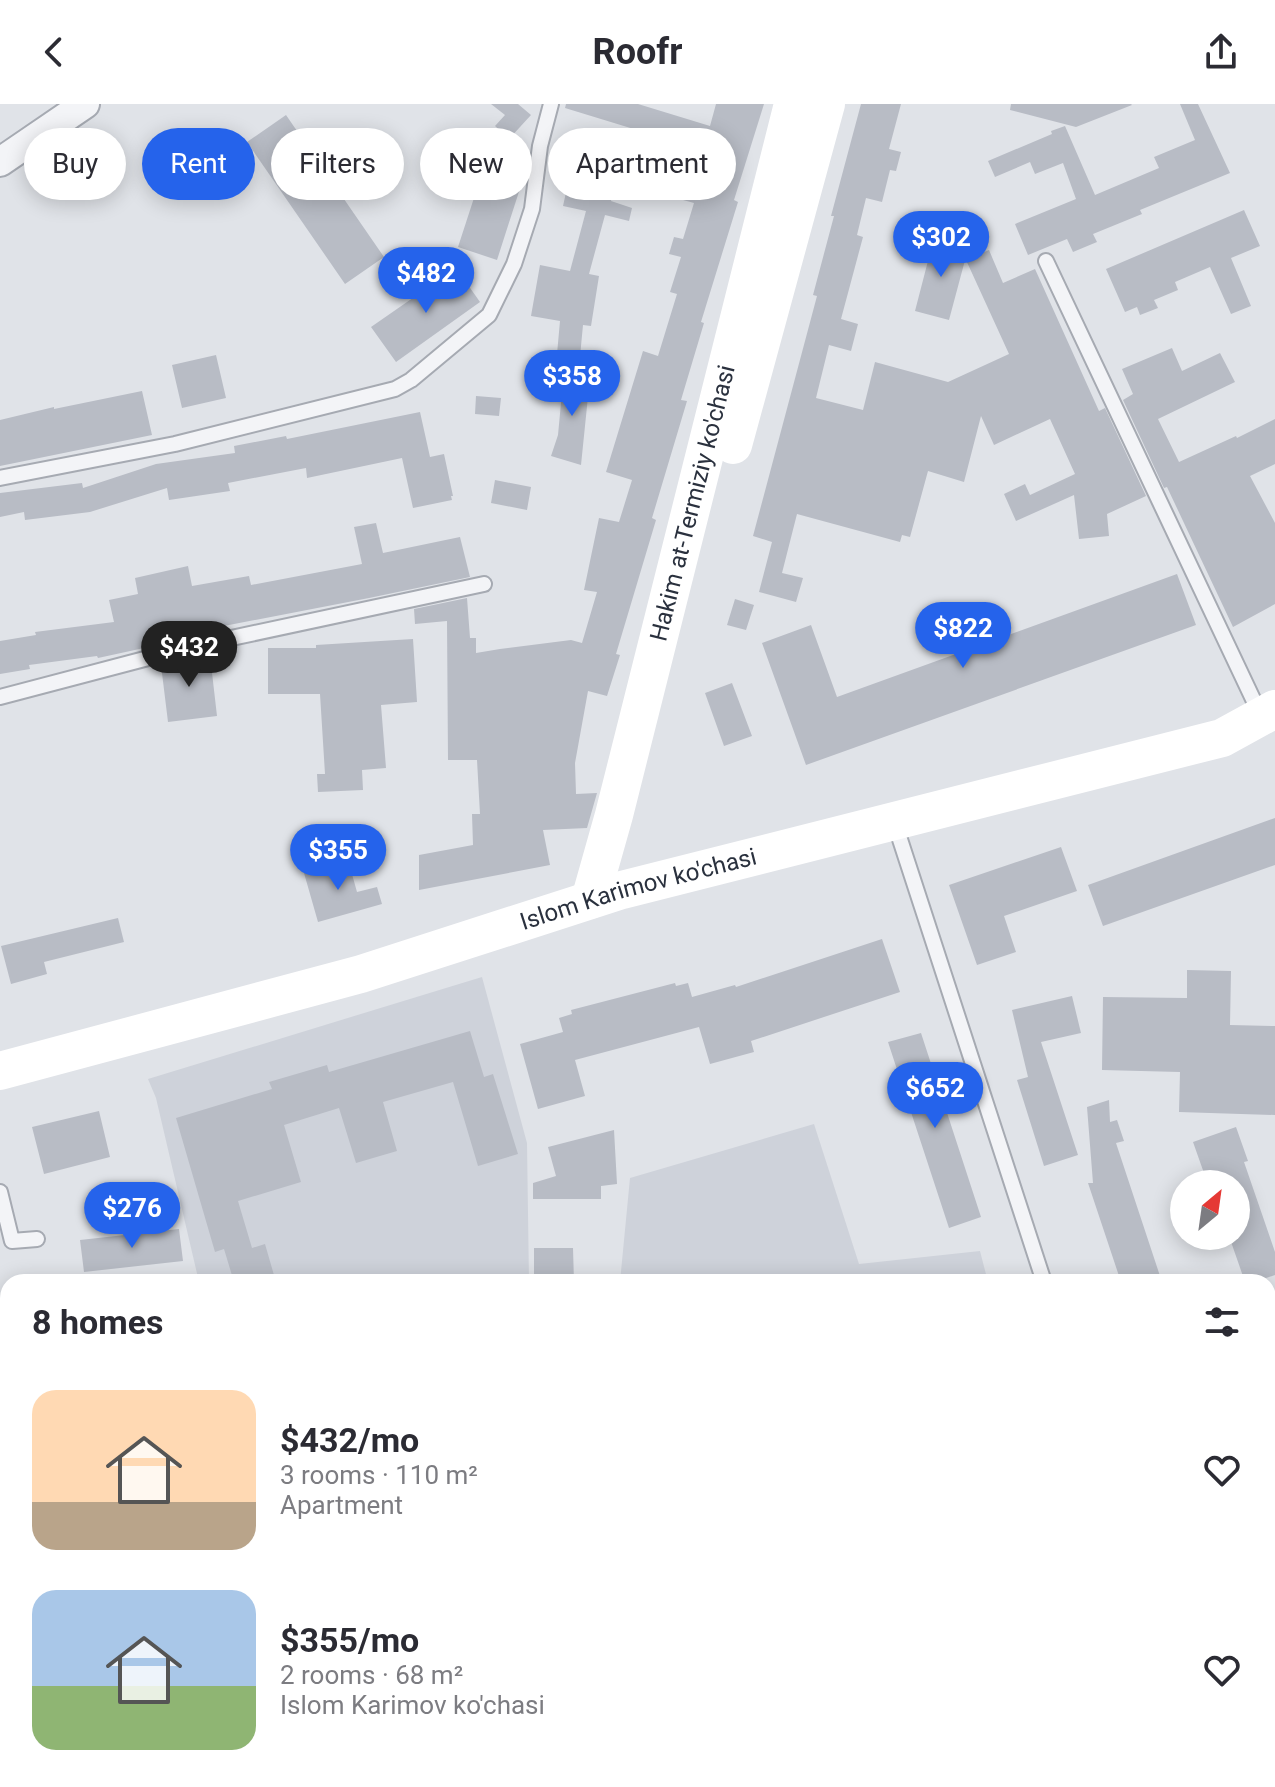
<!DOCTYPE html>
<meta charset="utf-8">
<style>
:root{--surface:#fff;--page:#f7f7f7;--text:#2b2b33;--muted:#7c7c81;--accent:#2563eb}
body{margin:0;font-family:Roboto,sans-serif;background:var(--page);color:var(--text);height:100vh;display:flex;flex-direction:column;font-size:30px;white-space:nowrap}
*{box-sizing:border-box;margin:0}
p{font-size:26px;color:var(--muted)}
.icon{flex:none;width:44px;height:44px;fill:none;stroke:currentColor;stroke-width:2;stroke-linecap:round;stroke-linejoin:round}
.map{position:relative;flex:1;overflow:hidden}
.details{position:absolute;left:0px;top:1170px;width:1276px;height:514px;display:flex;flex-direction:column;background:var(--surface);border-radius:24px 24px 0 0;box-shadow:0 4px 20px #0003}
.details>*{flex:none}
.hud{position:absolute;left:24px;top:24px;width:800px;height:72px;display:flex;gap:16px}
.needle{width:52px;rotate:29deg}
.controls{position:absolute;left:1170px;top:1066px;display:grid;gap:16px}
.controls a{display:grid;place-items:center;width:80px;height:80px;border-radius:50%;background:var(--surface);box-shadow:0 4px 20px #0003;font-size:40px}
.price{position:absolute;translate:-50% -68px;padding:0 18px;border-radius:28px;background:var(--accent);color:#fff;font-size:26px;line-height:52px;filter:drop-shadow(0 2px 4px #0008)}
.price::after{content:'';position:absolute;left:50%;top:48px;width:24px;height:18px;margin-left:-12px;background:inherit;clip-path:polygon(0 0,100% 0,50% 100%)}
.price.on{background:#222;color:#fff}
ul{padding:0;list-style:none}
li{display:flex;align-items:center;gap:24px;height:200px;padding:0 32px}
li span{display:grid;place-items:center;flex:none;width:224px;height:160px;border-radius:24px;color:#555}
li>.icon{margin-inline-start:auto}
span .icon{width:96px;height:96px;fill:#fffc;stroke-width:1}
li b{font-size:34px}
h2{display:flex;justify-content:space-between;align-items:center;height:96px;padding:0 32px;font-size:34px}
.tag{padding:0 28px;border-radius:36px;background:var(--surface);box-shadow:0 4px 20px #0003;font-size:28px;line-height:72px}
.tag.on{background:var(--accent);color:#fff}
header{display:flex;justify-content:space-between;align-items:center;height:104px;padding:0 32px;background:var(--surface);font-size:36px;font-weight:700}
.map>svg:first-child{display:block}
.built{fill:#ced2da}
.building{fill:#b8bcc5}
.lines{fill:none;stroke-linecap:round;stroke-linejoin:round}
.service-casing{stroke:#a6aab2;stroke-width:18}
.minor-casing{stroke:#a6aab2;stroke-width:32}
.tertiary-casing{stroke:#a6aab2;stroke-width:38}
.service{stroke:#f3f4f7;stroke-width:14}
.minor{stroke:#f3f4f7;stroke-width:28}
.tertiary{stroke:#f3f4f7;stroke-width:34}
.secondary{stroke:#fff;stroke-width:38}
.labels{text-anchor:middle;stroke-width:6;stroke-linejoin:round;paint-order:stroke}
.street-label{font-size:24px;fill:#2a313e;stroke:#f0f2f6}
</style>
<header><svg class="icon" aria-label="back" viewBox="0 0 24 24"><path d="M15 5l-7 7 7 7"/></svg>Roofr<svg class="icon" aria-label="share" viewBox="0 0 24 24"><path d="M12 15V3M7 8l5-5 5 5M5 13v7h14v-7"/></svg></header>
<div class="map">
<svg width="1275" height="1683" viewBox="0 0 1275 1683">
<rect width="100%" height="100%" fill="#e0e3e8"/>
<!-- built -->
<path class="built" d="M482,873l45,166 2,139h-330l-43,-184 -8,-19z
M814,1020l45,140 121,-13 8,31h-368l10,-104z
M1268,1249l7,1v364h-7z"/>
<!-- building -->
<path class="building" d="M491,0h27l13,11 -22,24 -14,-13 10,-11z
M566,0h72l72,22 6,-22h48l-30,96 4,2 -37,120 3,1 -23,77 6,1 -35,117 4,2 -40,134 4,1 -13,41 -19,-5 -13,72 1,31 21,-1 -10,35 -44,2 7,35 -131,25v-35l54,-10 -1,-31h8l-3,-54h-29l-1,-139 -32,3 -1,-15 53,-11 3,40h6v15l24,-4v2v-2l71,-9 11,3 15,-51 -13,-2 15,-72 20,4 13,-42 -26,-8 37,-121 15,5 19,-62 -7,-2 11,-35 -12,-3 5,-17 9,2 11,-36 -11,-3 13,-45 -48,-15 2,-6 -85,-26z
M861,0h40l-12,45 12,3 -5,19 -6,-1 -8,32 -16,-4 -9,37 6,2 -22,82 17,5 -7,27 -22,-6 -13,53 47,12 12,-48 73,20 61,-28 -43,-94 23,-10 14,33 32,-14 64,142 6,-3 41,88 -39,18 2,22 -30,3 -5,-44 -58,26 -12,-27 21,-10 5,11 45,-21 -25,-55 -56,26 -13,-29 -17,66 -36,-11 -18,66 -8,-2 -2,7 -103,-28 -15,59 21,5 -7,24 -37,-10 13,-50 -19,-6 64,-240 -4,-1 21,-79h-3z
M1011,0h120l1,1 -56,22 -66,-17z
M1180,0h18l32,69 -90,37 2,4 -49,20 4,8 -24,10 -6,-13 -39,16 -13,-31 61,-25 -13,-36 -28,11 -5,-12 -35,15 -7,-16 64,-27 -1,-3 14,-5 30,69 64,-27 -5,-11 41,-17z
M286,11l98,142 -39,27 -98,-142z
M486,57l39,12 -28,87 -39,-13z
M573,57l45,10 -7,30 21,7 -3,13 -24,-6 -16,59 10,2 -8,50 -8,-1 -4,42 -23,-2 4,-44 -29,-5 9,-51 30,6 16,-60 -23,-5z
M1244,106l16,36 -29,12 20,48 -20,8 -21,-47 -35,15 3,8 -24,10 4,8 -18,7 -3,-8 -12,5 -19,-43z
M931,135l37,10 -19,71 -34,-9 14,-54 -2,-1z
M456,164l24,34 -84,60 -25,-35z
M1172,244l10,23 38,-18 15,29 -77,37 21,43 57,-26 1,2 38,-19v45l-25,12 25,47v81l-42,23 -66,-140 -3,1 -41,-88 10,-6 -11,-25z
M216,251l10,43 -44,10 -10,-43z
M564,267l26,6 -9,88 -30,-9 7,-21z
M142,287l10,44 -152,31v-46l54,-13v2z
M476,292l25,2 -2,18 -24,-2z
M420,308l10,45 14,-3 9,42h-2l1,4 -39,8 -11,-50 -95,20 -1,-10 -78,15 2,8 -61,9 -2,-12 -77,24 -65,8 -1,-8 -24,5v-24l82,-10 1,5 73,-24 79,-11 -1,-7 52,-10 1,3z
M495,376l36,7 -4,23 -36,-7z
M376,419l7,30 77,-16 10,40 -101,21 -202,39v6l-69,15 -1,-2 -68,9 1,4 -30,5v-33l36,-6 -1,-3 79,-10 -5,-22 29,-6 -3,-16 53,-12 4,20 57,-10 2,9 111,-21 -8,-37z
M1177,470l19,51 -390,140 -44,-122 49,-18 26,72z
M735,495l19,6 -8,25 -19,-5z
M413,535l4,63 -36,3 5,63 -24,2 1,20 -45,2 -1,-18h8l-5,-80h-52v-46h48v-3z
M207,549l4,11 6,52 -49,6 -7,-57z
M732,579l20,53 -28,10 -19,-53z
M1275,714v47l-172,61 -15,-41z
M1061,743l16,44 -73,25 12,36 -39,13 -28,-80z
M348,756l9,32 20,-5 5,17 -64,18 -14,-49z
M118,814l6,24 -80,20 3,12 -36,10 -10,-38z
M882,835l18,53 -149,49 3,11 -44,12 -11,-37 -124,33 10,36 -47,13 -18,-65 43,-12 -4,-14 13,-4 -1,-4 104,-27 1,3 12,-3 4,14 43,-12 1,2z
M1187,866l44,1 -1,54 45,1v89l-96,-3 1,-40 -78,-2 1,-73 84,1z
M1072,892l9,37 -40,9 37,113 -34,11 -27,-86 11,-3 -16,-67z
M470,927l14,46 9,-3 25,80 -40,12 -25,-84 -70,20 14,49 -41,12 -17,-55 -55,17 17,57 -63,19 14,47 13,-4 11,38h-42l-10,-33 -9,3 -39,-134 96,-29 -3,-7 58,-17 2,7z
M921,929l60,184 -32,11 -61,-186z
M1109,996l1,22 7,-2 7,21 -8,2 44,133 -17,6h-22l-33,-99h5l-6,-76z
M99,1007l11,46 -66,17 -12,-47z
M1236,1023l12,34 -4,1 31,90v23l-21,7h-9l-16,-46h7v-52h-24l-3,-10 -4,2 -12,-34z
M614,1026l3,54 -16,2v13h-68v-16l23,-7 -8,-29z
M179,1125l4,32 -99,11 -4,-32z
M534,1144h39l1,34h-40z"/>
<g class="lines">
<defs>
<path id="service" d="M1046,157l215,455
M0,374l175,-34 220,-55 16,-9 78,-65 25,-51 18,-55 8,-63 11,-42
M0,593l194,-51 290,-62
M894,717l150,461
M0,1088l12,49 25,-2
M136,1676v7
M322,1676l1,7
M1256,1683l1,-7"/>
<path id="minor" d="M0,58l85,-58"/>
<path id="tertiary" d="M1268,1663l7,1
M0,1671h8"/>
</defs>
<!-- service casing -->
<use href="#service" class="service-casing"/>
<!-- minor casing -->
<use href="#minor" class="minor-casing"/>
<!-- tertiary casing -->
<use href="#tertiary" class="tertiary-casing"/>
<!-- service -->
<use href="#service" class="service"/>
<!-- minor -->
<use href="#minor" class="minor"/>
<!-- tertiary -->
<use href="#tertiary" class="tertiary"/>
<!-- secondary -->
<g class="secondary">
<path d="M733,341l93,-341"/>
<path id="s1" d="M590,796l24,-85 179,-711"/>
<path id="s2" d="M0,967l361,-97 261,-84 600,-152 53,-29"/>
</g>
</g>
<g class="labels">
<!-- street labels -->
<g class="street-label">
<text dy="8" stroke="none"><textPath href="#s1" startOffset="410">Hakim at-Termiziy ko'chasi</textPath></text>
<text dy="8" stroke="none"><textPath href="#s2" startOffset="664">Islom Karimov ko'chasi</textPath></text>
</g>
</g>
</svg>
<div class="controls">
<a><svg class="needle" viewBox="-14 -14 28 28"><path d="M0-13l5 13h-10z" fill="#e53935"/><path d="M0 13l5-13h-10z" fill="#7c7c81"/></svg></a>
</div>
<b class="price" style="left:941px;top:175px">$302</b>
<b class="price" style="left:426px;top:211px">$482</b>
<b class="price" style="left:572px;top:314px">$358</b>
<b class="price" style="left:963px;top:566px">$822</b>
<b class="price on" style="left:189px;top:585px">$432</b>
<b class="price" style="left:338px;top:788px">$355</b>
<b class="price" style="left:935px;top:1026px">$652</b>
<b class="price" style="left:132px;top:1146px">$276</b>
<div class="hud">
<a class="tag">Buy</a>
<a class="tag on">Rent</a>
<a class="tag">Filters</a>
<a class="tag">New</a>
<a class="tag">Apartment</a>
</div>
<section class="details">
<h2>8 homes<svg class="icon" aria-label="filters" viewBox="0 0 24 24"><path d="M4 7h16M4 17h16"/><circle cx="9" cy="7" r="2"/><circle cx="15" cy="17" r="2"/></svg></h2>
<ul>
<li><span style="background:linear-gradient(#ffd9b3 70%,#b9a48a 0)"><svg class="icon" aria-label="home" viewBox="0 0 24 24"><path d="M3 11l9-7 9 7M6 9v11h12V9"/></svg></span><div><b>$432/mo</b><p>3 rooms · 110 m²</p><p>Apartment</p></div><svg class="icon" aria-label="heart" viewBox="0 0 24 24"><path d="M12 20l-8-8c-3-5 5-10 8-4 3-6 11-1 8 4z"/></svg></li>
<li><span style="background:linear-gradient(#a9c7e8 60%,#8fb573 0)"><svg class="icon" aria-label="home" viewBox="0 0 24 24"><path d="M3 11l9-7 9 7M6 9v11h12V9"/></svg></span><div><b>$355/mo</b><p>2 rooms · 68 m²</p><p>Islom Karimov ko'chasi</p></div><svg class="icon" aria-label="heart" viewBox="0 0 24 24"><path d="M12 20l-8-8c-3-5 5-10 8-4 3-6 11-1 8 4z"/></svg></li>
</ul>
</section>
</div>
